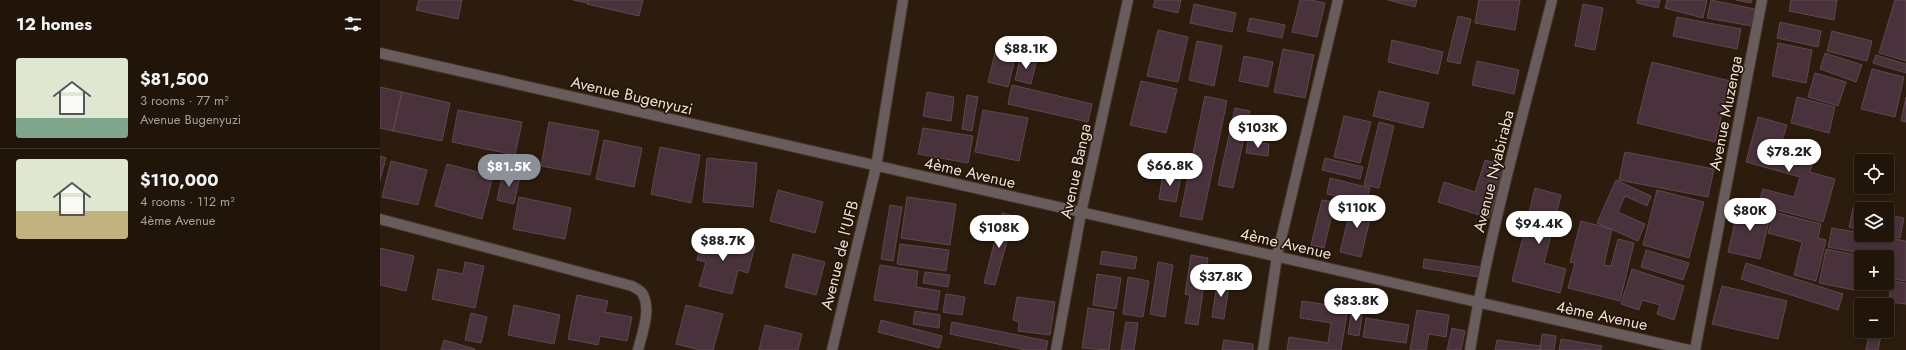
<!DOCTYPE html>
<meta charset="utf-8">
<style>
:root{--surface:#21150a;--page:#291e13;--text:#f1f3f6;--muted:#a29f9c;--line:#3e342b;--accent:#8c9099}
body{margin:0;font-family:Jost,sans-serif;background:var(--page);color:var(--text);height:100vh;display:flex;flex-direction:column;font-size:15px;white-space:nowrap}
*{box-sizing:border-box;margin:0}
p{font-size:13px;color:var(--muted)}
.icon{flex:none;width:22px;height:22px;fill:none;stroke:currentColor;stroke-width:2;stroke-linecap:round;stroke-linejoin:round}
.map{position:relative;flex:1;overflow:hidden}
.details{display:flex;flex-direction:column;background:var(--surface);width:380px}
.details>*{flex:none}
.controls{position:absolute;left:1474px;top:154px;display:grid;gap:8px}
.controls a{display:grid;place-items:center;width:40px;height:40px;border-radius:4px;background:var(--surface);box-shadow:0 2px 6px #0003,0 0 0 1px var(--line);font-size:20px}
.price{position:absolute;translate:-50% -34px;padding:0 9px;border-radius:14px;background:#fff;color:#222;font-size:13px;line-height:26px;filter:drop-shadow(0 1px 2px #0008)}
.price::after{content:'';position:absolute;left:50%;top:24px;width:12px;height:9px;margin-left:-6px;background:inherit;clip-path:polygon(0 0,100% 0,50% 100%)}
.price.on{background:var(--accent);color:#fff}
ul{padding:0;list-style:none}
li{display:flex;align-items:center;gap:12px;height:100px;padding:0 16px}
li+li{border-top:1px solid var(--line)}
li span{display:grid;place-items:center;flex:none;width:112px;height:80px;border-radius:4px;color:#555}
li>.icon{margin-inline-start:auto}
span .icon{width:48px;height:48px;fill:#fffc;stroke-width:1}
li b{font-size:17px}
h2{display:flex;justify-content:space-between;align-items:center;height:48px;padding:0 16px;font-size:17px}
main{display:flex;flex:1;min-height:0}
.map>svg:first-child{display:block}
.building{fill:#49323b;stroke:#604750}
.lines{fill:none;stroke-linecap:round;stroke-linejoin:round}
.minor-casing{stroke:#473729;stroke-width:12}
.minor{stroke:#695c5c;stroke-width:10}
.labels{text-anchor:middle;stroke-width:3;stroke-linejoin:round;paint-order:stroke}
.street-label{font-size:16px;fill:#eadfd5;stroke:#221205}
</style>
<main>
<section class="details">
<h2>12 homes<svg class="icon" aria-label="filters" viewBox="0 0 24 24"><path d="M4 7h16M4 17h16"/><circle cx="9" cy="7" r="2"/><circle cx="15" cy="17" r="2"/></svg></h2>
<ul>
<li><span style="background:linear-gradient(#dfe7d0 75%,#7fa58c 0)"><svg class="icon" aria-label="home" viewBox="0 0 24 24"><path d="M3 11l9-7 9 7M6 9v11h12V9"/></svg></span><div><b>$81,500</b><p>3 rooms · 77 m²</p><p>Avenue Bugenyuzi</p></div></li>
<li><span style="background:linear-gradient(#dfe7d0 65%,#c2b280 0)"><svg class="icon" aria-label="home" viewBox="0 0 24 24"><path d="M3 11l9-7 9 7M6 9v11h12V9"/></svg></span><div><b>$110,000</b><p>4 rooms · 112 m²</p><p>4ème Avenue</p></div></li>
</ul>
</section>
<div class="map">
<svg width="1526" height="350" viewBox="0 0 1526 350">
<rect width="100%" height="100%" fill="#2c1c0d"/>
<!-- building -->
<path class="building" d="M39,0h43l-4,19 -42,-9z
M193,0h15l-1,3z
M208,0h55l-4,16 -52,-12z
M775,0h26l-3,13 -25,-6z
M920,0h11l14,3 -8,34 -25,-5z
M1008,0h29l-2,7z
M1099,0h41l-5,30 -40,-7z
M1257,0h23l-2,8 -21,-5z
M1287,0h40l-4,18 -38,-10z
M1331,0l44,9 -3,17 -45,-8z
M1356,0h16l-1,3z
M1411,0h46l-3,20 -45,-9z
M1515,0h11v61l-27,-8z
M814,4l42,9 -4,19 -42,-9z
M1203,4l20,4 -8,42 -20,-4z
M1078,16l13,3 -11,45 -13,-3z
M1297,17l64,12 -4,20 -64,-13z
M870,18l35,7 -3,13 -35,-7z
M1400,22l41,9 -3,16 -41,-9z
M778,30l30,7 -10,45 -31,-6z
M1452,31l40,10 -5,20 -40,-10z
M1012,40l51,12 -5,22 -50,-12z
M817,41l25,5 -8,40 -25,-6z
M1398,43l34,7 -6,33 -34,-7z
M617,45l20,5 -9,37 -20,-5z
M903,49l31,6 -9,43 -31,-6z
M1445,53l37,12 -6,17 -36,-13z
M641,55l16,4 -6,25 -16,-4z
M1496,55l30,9v9l-33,-10z
M864,56l29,6 -5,25 -29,-6z
M1097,61l42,9 -5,24 -42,-9z
M1272,62l78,19 -15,61 -78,-19z
M1492,69l32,8 -9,40 -34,-8z
M1435,73l31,9 -8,24 -30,-9z
M761,81l36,8 -11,44 -36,-8z
M632,85l80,19 -4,18 -80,-18z
M0,87l22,5 -9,39 -13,-3z
M999,91l50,12 -6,25 -50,-12z
M22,92l48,11 -8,38 -49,-10z
M547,92l27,5 -3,24 -28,-5z
M587,95l11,2 -6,34 -10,-2z
M825,96l22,5 -25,119 -22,-4z
M1417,97l38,10 -6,26 -38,-10z
M1526,97v25l-5,-1z
M855,108l15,3 -17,77 -15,-3z
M78,110l64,12 -7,33 -63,-13z
M603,110l45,8 -9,43 -44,-9z
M964,116l27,6 -11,41 -26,-6z
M1378,117l29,8 -6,19 34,10 -5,18 25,7 -12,43 -65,-17 5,-16 31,8 6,-20 -54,-15z
M169,122l50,9 -9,44 -49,-9z
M999,122l15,4 -15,62 -15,-3z
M543,128l50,8 -5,27 -50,-9z
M224,140l38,8 -8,39 -38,-8z
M868,141l21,3 -1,12 -22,-3z
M280,147l40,8 -9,48 -40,-9z
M1245,152l89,17 -6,28 -89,-17z
M0,156l6,2 -6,22z
M327,158l50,5 -4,44 -50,-5z
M945,158l38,9 -3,12 -38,-9z
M1105,160l21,6 -17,52 -51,-16 6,-20 31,10z
M11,161l36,9 -9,35 -36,-8z
M67,164l46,12 -11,43 -47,-13z
M123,173l17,3 -6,28 -17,-4z
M783,173l18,3 -5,26 -17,-3z
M950,178l40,10 -4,15 -39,-9z
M1236,180l35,16 -4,10 -22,-10 -7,16 27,12 -7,17 -41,-18z
M1155,188l26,7 -17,68 22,6 -6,24 -48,-12z
M398,190l45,12 -8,31 -45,-12z
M1277,190l47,12 -15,56 -46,-13z
M139,197l52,11 -6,31 -52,-10z
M527,197l49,7 -6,41 -49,-7z
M942,200l13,2 -11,46 -13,-3z
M972,202l21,4 -12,51 -21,-5z
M510,205l12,2 -9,54 -12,-2z
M1359,205l32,7 -11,47 -32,-7z
M1473,208l8,1v21l-12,-3z
M1394,212l47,12 -3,14 8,2 -10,41 -22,-6 8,-33 -34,-9z
M622,213l12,3 -19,69 -11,-2z
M1507,215l17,3 -4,20 -14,-3z
M1201,221l31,8 -8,36 7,1 7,-27 16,4 -14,58 -52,-13 7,-25 -5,-1z
M1452,228l29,5v2h10l35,6v40l-19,-3v-21h-17v-2l-42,-8z
M323,233l52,13 -7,27 -10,-3 -6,24 -33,-8 7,-24 -9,-2z
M520,244l49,6 -3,21 -49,-7z
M0,248l34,8 -8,35 -26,-6z
M1446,249l35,7 -7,34 -35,-7z
M1266,250l43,13 -6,17 -42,-13z
M722,251l35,6 -2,12 -35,-5z
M413,254l32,8 -9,33 -31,-8z
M811,255l17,3 -10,67 -13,-2 5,-28 -5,-1z
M1044,259l57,8 -2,10 -56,-9z
M85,262l19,4 -9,42 -43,-9 6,-30 25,5z
M778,262l15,3 -8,52 -15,-3z
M1366,263l97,31 -5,16 -97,-31z
M500,265l38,6 -2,16 24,4 -3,19 -63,-10z
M1252,269l52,17 -10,34 -17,-6 3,-9 -18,-5 -3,10 -18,-6z
M545,272l25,3 -2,12 -25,-4z
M717,274l24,4 -5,31 -23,-4z
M748,277l21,4 -6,36 -20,-3z
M838,277l12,2 -6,40 -12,-2z
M1511,281l15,2v21l-17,-2z
M1342,286l65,15 -9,38 -66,-15z
M566,294l19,3 -3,18 -19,-3z
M197,295l31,6 -3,11 27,5 -5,24 -27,-5 -2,9 -30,-6z
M637,297l38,5 -5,33 -32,-4 1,-9 -6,-2z
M922,301l46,7 -7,42h-54l2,-13 39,6 3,-20 -31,-5z
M134,305l46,10 -6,29 -46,-9z
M306,305l37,9 -10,36h-13l-24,-6z
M708,308l26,4 -5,38 -27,-2z
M972,308l11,2 -4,26 -11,-2z
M1037,310l32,5 -3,22 -17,-3 -3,16h-16z
M535,311l25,4 -1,13 -26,-4z
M91,313l16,4 -6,26 -16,-3z
M986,318l43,7 -3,18 -43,-6z
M501,320l61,16 -3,12 -61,-16z
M572,322l96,19 -2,9h-20l-76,-16z
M746,322l12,1 -4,27h-13z
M1480,322l1,9h24l-1,6 -3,-1 -3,14h-12l3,-16 -11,-2z
M385,325l37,9 -4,16h-39z
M1072,328l13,3 -4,19h-14z
M1162,334l14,2 -2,14h-14z
M1181,339l41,7 -1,4h-42z
M64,340l31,9 -1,1h-33z
M844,340l29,4v6h-31z
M1117,340l44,6 -1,4h-45z"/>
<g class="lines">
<defs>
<path id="minor" d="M0,53l1309,297
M0,219l252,67c3,2 8,4 10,7 10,15 0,41 -4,57
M452,350l44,-183 27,-167
M676,350l25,-137 47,-213
M883,350l14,-94 61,-256
M1090,350c19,-118 53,-234 82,-350
M1315,350l67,-350"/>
</defs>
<!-- minor casing -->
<use href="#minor" class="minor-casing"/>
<!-- minor -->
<use href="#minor" class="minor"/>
</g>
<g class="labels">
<!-- street labels -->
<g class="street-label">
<text transform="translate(252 95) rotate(13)" y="6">Avenue Bugenyuzi</text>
<text transform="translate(1345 113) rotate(-79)" y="6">Avenue Muzenga</text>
<text transform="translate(695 171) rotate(-78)" y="6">Avenue Banga</text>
<text transform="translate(1113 171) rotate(-76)" y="6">Avenue Nyabiraba</text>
<text transform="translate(590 172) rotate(13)" y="6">4ème Avenue</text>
<text transform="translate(906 243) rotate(13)" y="6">4ème Avenue</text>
<text transform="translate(459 255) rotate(-76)" y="6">Avenue de l'UFB</text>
<text transform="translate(1222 315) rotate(12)" y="6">4ème Avenue</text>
</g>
</g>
</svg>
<div class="controls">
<a><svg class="icon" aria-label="locate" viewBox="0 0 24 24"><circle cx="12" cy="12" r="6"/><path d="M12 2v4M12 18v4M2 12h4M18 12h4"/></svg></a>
<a><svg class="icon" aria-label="layers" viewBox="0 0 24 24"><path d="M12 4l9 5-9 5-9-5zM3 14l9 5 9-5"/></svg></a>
<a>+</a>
<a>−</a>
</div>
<b class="price" style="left:646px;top:70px">$88.1K</b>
<b class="price" style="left:878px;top:149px">$103K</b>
<b class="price" style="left:1409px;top:173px">$78.2K</b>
<b class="price" style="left:790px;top:187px">$66.8K</b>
<b class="price on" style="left:129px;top:188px">$81.5K</b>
<b class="price" style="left:977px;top:229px">$110K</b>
<b class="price" style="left:1370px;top:232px">$80K</b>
<b class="price" style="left:1159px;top:245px">$94.4K</b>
<b class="price" style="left:619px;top:249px">$108K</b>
<b class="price" style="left:343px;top:262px">$88.7K</b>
<b class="price" style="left:841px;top:298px">$37.8K</b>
<b class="price" style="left:976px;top:322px">$83.8K</b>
</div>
</main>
